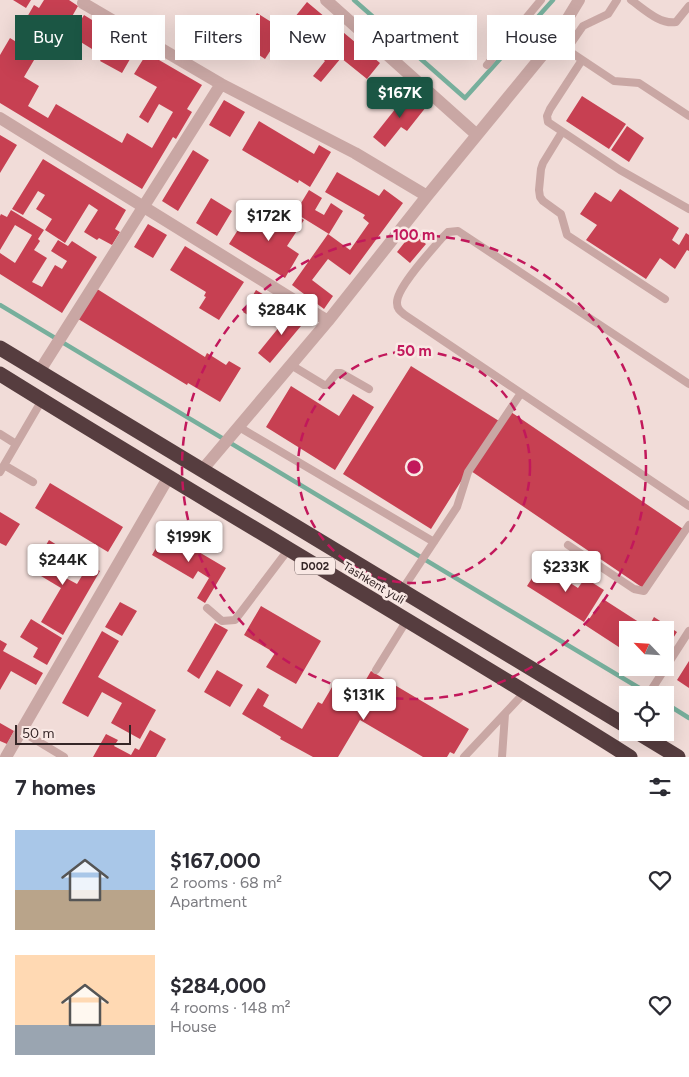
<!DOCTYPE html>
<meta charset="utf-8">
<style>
:root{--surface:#fff;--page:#f2f2f3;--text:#2b2b33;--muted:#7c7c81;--accent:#1b5644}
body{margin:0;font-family:Figtree,sans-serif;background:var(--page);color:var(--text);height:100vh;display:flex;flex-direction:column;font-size:19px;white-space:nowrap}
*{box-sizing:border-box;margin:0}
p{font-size:16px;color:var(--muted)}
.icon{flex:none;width:28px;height:28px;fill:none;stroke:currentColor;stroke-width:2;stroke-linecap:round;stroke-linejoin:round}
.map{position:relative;height:757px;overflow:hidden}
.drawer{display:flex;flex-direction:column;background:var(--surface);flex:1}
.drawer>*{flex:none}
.banner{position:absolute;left:15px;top:15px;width:660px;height:45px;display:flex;gap:10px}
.needle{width:32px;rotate:295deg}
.fabs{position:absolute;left:619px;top:621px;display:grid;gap:10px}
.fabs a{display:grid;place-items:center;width:55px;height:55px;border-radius:0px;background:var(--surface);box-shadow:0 5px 20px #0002;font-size:25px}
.scale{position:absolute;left:15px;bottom:12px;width:116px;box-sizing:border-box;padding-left:5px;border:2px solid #352627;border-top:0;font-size:14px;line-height:18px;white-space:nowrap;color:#352627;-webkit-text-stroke:4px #f9e8e4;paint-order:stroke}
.price{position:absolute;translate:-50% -42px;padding:0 11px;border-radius:5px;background:#fff;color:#222;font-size:16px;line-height:32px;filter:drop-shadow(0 1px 2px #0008)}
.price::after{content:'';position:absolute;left:50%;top:30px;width:15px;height:11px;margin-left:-8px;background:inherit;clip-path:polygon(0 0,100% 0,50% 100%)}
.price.current{background:var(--accent);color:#fff}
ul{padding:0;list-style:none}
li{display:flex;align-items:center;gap:15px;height:125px;padding:0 15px}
li span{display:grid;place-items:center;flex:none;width:140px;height:100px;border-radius:0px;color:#555}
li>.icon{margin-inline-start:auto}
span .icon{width:60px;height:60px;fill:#fffc;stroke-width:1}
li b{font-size:21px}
h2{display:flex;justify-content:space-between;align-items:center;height:60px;padding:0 15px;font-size:21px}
.chip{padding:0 18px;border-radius:0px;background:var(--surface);box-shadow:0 5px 20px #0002;font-size:18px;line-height:45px}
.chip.current{background:var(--accent);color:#fff}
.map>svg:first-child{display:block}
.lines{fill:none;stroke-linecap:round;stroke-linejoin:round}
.stream{stroke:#77af9c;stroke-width:4.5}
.building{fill:#c74052}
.lane{stroke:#c9a7a4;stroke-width:8}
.street{stroke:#c9a7a4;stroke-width:12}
.highway{stroke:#563d3f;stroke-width:15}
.ring{fill:none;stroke:#c2185b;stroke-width:2.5;stroke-dasharray:9 6}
.labels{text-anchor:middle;stroke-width:5;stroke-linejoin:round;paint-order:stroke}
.shield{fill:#f9e8e4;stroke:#706060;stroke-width:1}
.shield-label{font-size:11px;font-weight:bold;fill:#352627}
.street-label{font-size:12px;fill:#352627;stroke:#f9e8e4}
.centre{fill:#c2185b;stroke:#f9e8e4;stroke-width:2.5}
.ring-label{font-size:15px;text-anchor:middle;font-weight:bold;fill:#c2185b;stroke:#f9e8e4;stroke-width:5;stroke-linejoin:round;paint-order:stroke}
</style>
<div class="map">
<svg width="689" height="757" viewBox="0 0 689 757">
<rect width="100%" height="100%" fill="#f1dcd8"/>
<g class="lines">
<!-- stream -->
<path class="stream" d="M354,0l111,98 88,-98
M0,305l651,390
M665,703l24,15"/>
</g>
<!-- building -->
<path class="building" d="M13,0h18l-5,8z
M44,0h25l9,6 -12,21 -14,-8 -18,31 -19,-12 19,-33 5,3z
M307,2l73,61 -13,16 -26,-21 -20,24 -8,-6 12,-15 -39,-33z
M257,13l19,12 -6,9 8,5 -13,20 -27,-18z
M84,15l21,13 -13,21 -21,-13z
M116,34l21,13 -15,26 -22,-12z
M10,38l27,17 -13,22 15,9 -11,20 20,12 8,-14 66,39 5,-10 25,15 21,-36 -14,-8 -11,19 -9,-6 18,-30 -23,-13 13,-21 55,32 -15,24 5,3 -16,27 -3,-2 -31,52 -142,-86v-48z
M408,93l18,14 -19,24 -6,-4 -16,20 -12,-10z
M582,96l44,28 -17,25 -43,-28z
M224,100l21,12 -15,25 -21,-12z
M259,121l55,33 5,-9 12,7 -21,35 -11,-7 -1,3 -56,-33z
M627,126l17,12 -15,24 -18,-12z
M0,135l17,10 -17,28z
M193,150l16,10 -31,51 -16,-10z
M43,159l83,51 -11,19 5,3 -8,13 -13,-7 -2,2 -13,-8 14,-22 -9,-6 -24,39 -20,-13 7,-11 -16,-10 9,-14 -7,-4 -15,24 -11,-6z
M337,172l42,24 5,-7 19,14 -53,72 -22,-16 -16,21 21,16 -9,13 -32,-24 36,-51 22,16 19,-27 -6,-5 2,-3 -40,-23z
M620,189l59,39 -7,12 7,5 7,-12 3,2v16l-2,-1 -12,19 -15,-11 -14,21 -60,-39 11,-15 -17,-11 15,-22 16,10z
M309,190l13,8 -7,12 9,5 7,-12 12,8 -14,23 -34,-21z
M211,198l21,13 -15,25 -21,-13z
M11,210l33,20 -6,9 2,2 -6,9 13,8 -15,24 10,5 13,-22 7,4 5,-8 -16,-10 7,-11 10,6 4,-5 25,16 -35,56 -62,-39v-21l15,10 17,-28 -17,-10 -15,25v-34l1,-2 6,3z
M248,214l19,12 7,-11 14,9 6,-10 10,6 -17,26 12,8 -14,24 -56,-34z
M148,224l19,11 -14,23 -19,-11z
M412,233l14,11 -16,19 -13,-11z
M185,246l59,36 -25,38 -20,-12 7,-11 -2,-1 2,-4 -36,-22z
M94,287l111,70 2,-4 19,12 3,-4 12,7 -21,34 -32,-19 -1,2 -112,-68z
M256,290l23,14 -14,22 -22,-14z
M293,310l13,10 -36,43 -12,-10z
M411,366l88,55 -68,108 -88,-55z
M291,386l48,30 14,-22 21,13 -39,63 -69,-43z
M511,412l172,117 -40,59 -172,-117z
M50,483l73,44 -15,25 -73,-44z
M0,512l20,12 -14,22 -6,-3z
M165,532l61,36 -21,35 -8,-5 12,-20 -11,-7 -5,8 -41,-24z
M49,540l27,17 -12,20 13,7 12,-20 11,7 -37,64 -22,-13 20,-34 -30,-18z
M541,564l37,24 7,-10 19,12 -20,32 -57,-36z
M603,599l45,29 6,-11 23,15 -12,19v-21h-37v23l-43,-28z
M120,602l17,9 -15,25 -17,-9z
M261,606l60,35 -25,43 -30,-17 9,-14 -31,-18z
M31,619l31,19 -15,27 -14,-8 5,-9 -18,-11z
M215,623l13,7 -29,49 -12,-8z
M102,631l17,10 -21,36 58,33 -16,29 -29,-16 11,-20 -20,-11 -14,25 -26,-14z
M0,640l7,4 -4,7 40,22 -7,12 -25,-14 -11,19z
M689,661v27l-12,-8z
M217,670l26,15 -13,22 -26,-15z
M371,671l98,58 -15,25 -4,-2 -3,5h-24l-63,-37 -22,37h-25l-33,-18 1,-2 -39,-23 16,-26 11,7 -6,11 39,23 16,-27 4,2 13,-22 22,13z
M0,723l14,8 -7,13 -7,-3z
M150,730l16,9 -10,18h-63l13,-23 12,6 -4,6 17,9 4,-7 4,2z"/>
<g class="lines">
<!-- lane -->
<path class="lane" d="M631,0c13,9 29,25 45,22l13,-16
M554,41l60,40 25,2 50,33
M567,49l16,-23 25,-12 9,-14
M582,60l-32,49 -3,7 1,6 72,48 69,39
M487,65l54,-65
M562,132l-19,31 -2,6 -2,21 1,7 3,4 18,13 6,21 98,64
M291,365l33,20h3l10,-12h4l28,16
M689,384l-231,-153 -10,1 -7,7c-10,12 -45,49 -44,64 0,6 3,8 8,12l284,191
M239,427l195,115
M0,434l16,10
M4,465l29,17
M0,472l42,-72
M568,545l66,44 10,2 45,-66
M402,590l55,-83 11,-35 53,-79
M207,608l15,13 13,-1 53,-70
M376,670l31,-50
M648,695l41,-64
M21,731l43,26
M464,757l62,-66
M502,757l3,-43"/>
<!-- street -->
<path class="street" d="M326,0l151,135
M83,3l138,81 134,69 72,43
M0,118l328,203
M39,372l182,-288
M203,469l125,-148 99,-125 127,-155 25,-41
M6,757l162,-279"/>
<!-- highway -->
<path class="highway" d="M0,348l628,379
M0,374c209,130 422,252 630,383
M637,732l41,25"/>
</g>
<!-- distance rings -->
<g class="ring">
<circle cx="414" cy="467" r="116"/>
<circle cx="414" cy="467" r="232"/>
</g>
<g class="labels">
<!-- shield labels -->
<rect class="shield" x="295" y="557.5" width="40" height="17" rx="4"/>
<g class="shield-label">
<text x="315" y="570">D002</text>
</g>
<!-- street labels -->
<g class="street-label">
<text transform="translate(374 583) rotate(31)" y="4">Tashkent yuli</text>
</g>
</g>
<circle cx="414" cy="467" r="8" class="centre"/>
<g class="ring-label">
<text x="414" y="240">100 m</text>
<text x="414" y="356">50 m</text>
</g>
</svg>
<div class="fabs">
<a><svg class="needle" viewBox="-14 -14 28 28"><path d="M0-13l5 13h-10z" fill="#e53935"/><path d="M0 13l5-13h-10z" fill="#7c7c81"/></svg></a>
<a><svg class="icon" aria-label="locate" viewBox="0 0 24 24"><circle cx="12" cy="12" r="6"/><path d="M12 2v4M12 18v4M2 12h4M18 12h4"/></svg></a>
</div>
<div class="scale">50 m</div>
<b class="price current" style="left:400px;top:119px">$167K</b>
<b class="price" style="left:269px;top:242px">$172K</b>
<b class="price" style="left:282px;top:336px">$284K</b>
<b class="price" style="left:189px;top:563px">$199K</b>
<b class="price" style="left:63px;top:586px">$244K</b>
<b class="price" style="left:566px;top:593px">$233K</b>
<b class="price" style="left:364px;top:721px">$131K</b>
<div class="banner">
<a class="chip current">Buy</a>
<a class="chip">Rent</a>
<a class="chip">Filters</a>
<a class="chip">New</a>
<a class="chip">Apartment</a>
<a class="chip">House</a>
</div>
</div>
<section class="drawer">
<h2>7 homes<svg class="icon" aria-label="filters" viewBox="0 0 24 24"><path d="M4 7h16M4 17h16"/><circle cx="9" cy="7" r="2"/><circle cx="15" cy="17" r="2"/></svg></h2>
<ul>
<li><span style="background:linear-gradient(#a9c7e8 60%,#b9a48a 0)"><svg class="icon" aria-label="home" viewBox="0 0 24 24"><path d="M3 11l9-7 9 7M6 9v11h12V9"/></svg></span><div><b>$167,000</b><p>2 rooms · 68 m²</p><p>Apartment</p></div><svg class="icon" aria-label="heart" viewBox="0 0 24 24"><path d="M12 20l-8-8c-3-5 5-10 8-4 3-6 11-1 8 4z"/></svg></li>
<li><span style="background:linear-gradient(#ffd9b3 70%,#9aa5b1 0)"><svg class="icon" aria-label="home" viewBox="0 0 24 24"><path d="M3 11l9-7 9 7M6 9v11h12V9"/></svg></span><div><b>$284,000</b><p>4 rooms · 148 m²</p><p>House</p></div><svg class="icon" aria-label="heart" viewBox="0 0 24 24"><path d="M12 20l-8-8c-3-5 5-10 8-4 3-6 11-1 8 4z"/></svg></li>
</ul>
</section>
